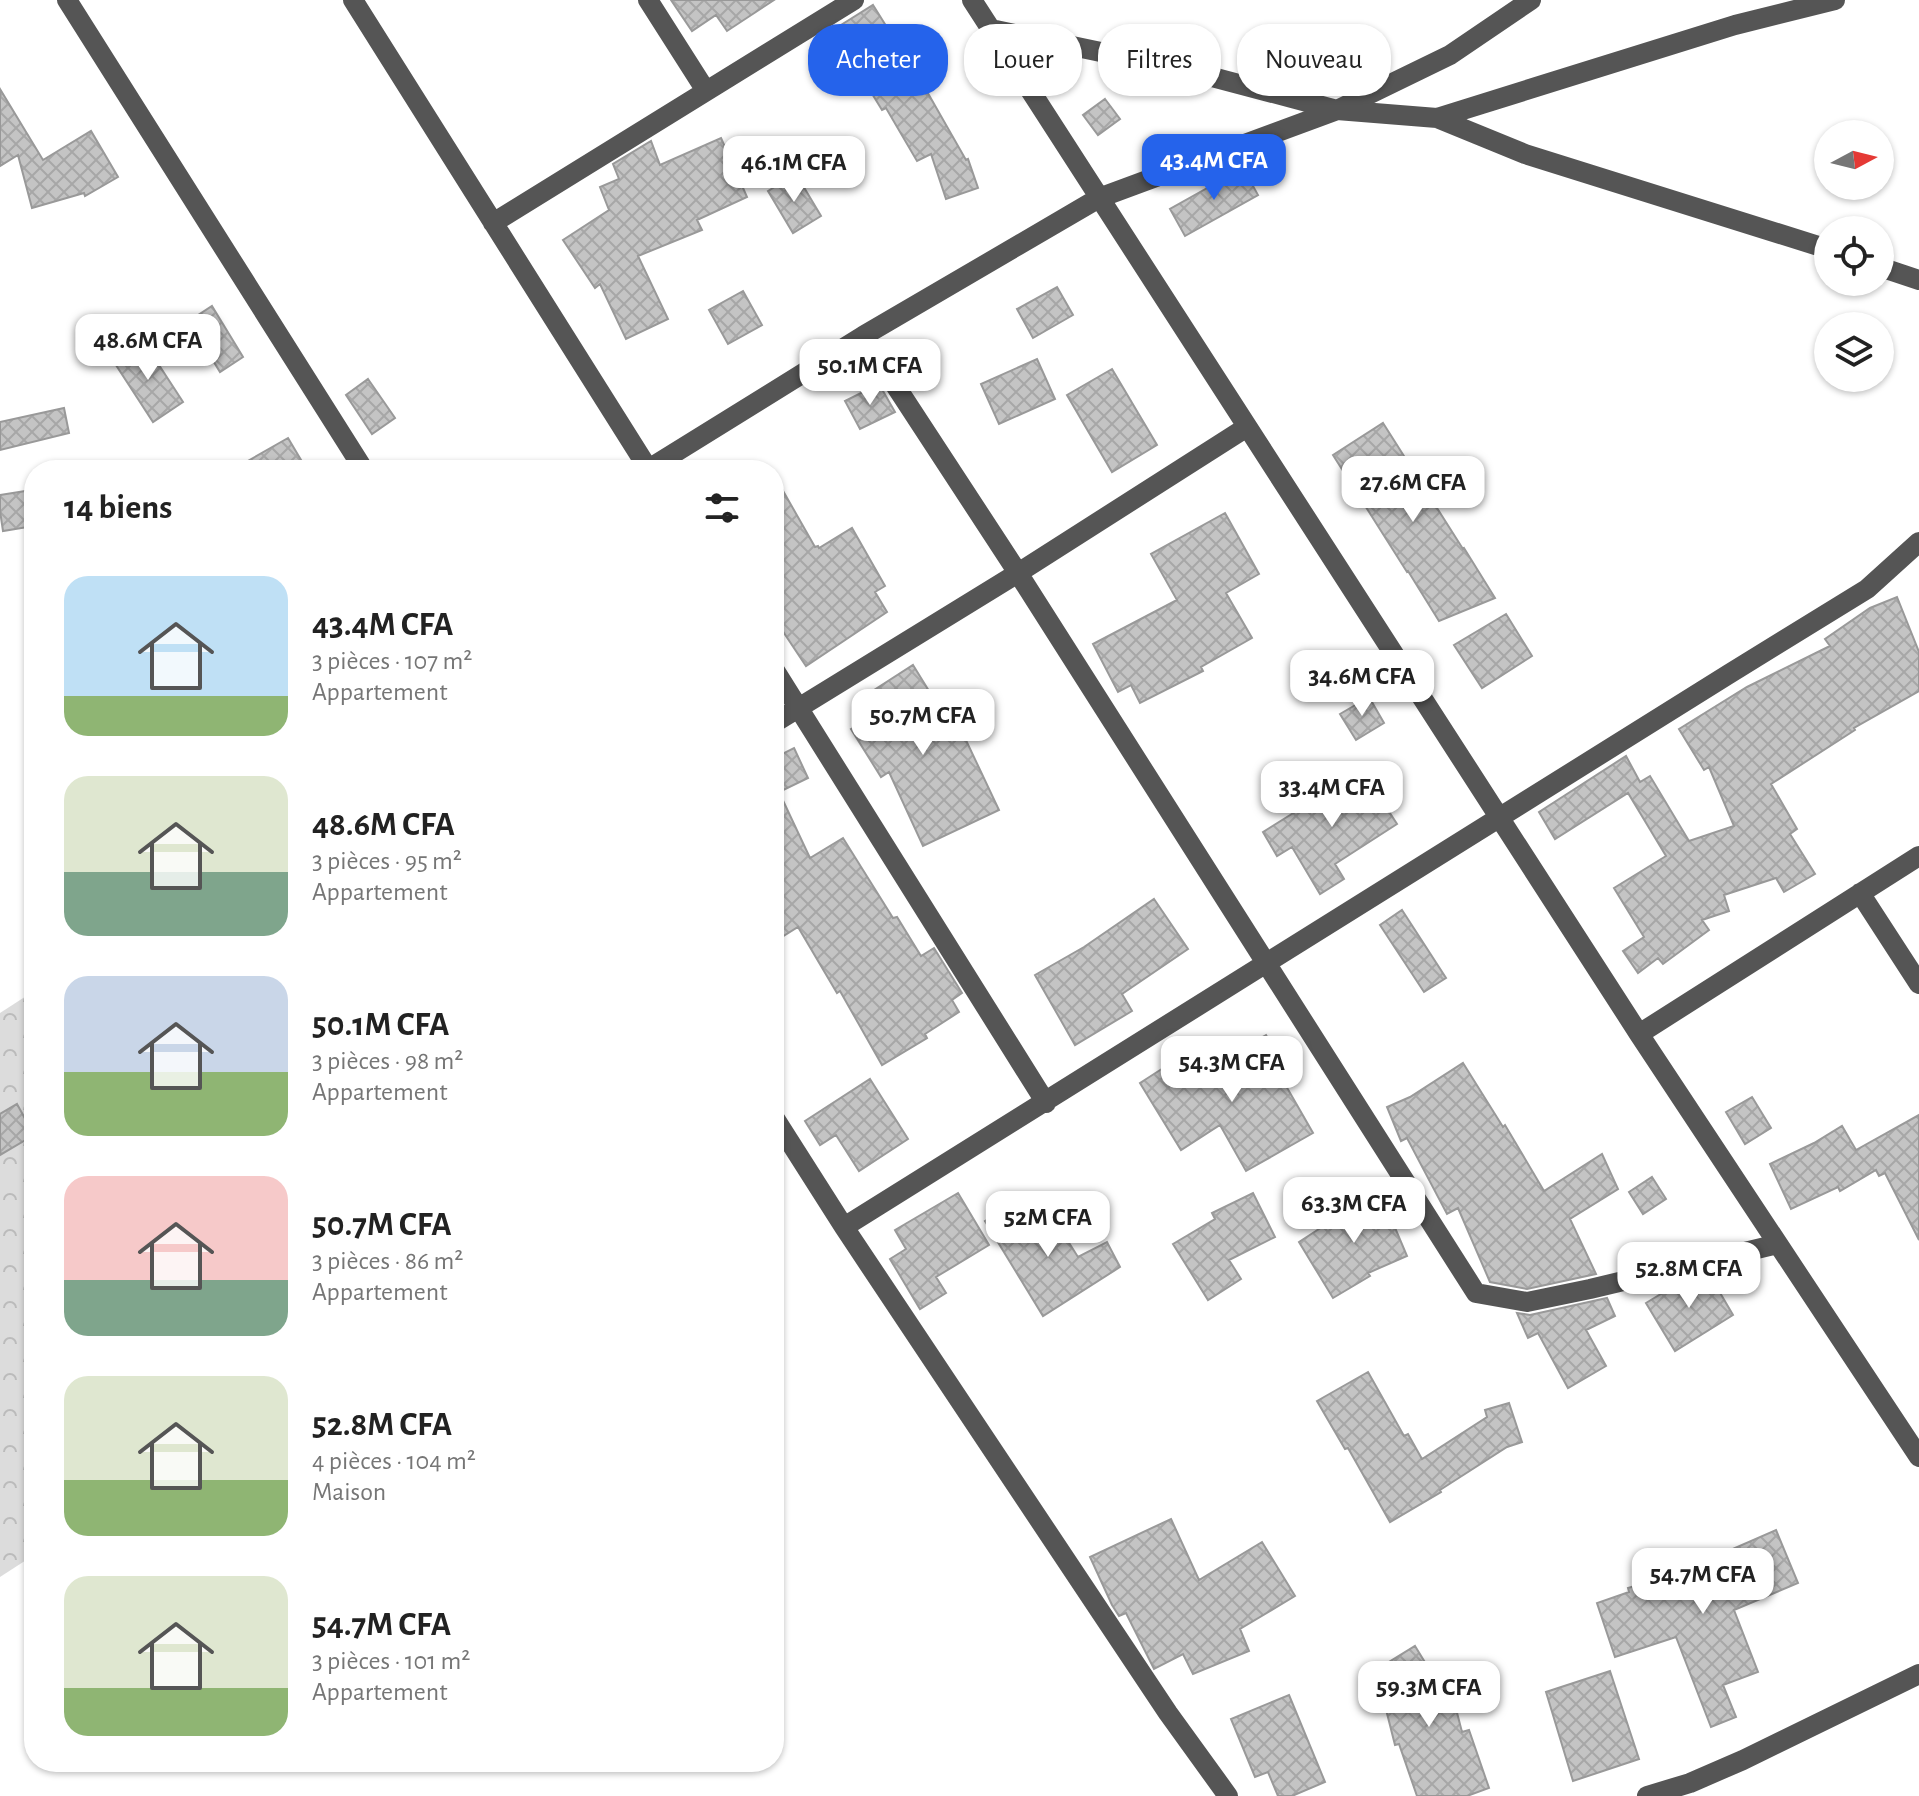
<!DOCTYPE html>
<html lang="fr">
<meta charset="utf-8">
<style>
:root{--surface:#fff;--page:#f6f6f6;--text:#222;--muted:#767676;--accent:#2563eb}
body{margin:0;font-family:"Alegreya Sans",sans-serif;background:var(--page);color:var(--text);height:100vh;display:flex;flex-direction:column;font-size:30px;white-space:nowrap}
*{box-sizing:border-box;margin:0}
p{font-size:26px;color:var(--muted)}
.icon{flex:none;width:44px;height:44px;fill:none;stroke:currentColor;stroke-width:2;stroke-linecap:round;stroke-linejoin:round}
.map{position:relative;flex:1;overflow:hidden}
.panel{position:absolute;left:24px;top:460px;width:760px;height:1312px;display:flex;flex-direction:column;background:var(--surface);border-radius:32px;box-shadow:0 2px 6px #0004}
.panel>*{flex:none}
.banner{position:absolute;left:808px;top:24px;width:760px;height:72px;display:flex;gap:16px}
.needle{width:52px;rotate:83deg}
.buttons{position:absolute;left:1814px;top:120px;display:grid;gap:16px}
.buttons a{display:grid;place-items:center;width:80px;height:80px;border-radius:50%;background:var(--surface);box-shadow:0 2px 6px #0004;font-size:40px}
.price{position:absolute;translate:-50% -68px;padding:0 18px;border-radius:16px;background:#fff;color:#222;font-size:26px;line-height:52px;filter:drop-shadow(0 2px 4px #0008)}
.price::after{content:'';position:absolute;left:50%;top:48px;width:24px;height:18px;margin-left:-12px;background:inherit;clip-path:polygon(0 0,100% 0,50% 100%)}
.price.current{background:var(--accent);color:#fff}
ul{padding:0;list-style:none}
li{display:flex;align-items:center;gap:24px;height:200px;padding:0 40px}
li span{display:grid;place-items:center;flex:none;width:224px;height:160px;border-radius:24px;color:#555}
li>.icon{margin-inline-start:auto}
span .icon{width:96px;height:96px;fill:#fffc;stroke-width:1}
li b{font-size:34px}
h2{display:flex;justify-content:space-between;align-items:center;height:96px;padding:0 40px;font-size:34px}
.pill{padding:0 28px;border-radius:32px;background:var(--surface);box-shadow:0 2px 6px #0004;font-size:28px;line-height:72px}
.pill.current{background:var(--accent);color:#fff}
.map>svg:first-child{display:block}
.forest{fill:url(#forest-crowns)}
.building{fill:url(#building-cross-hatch);stroke:#999;stroke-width:2}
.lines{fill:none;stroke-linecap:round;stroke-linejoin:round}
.minor{stroke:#555;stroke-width:20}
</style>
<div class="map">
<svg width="1919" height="1796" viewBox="0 0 1919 1796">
<defs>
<pattern id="forest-crowns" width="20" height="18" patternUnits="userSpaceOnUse" patternTransform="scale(2)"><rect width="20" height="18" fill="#dcdcdc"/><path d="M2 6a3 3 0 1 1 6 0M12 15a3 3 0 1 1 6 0" fill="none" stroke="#bbb"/></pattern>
<pattern id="building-cross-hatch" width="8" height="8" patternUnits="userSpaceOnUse" patternTransform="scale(2)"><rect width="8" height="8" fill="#c4c4c4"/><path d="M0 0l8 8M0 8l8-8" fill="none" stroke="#a7a7a7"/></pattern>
</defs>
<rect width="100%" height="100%" fill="#fff"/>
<!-- forest -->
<path class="forest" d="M34,991v564l-34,22v-564z"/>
<!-- building -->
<path class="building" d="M671,0h103l-47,31 -11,-16 -24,16z
M873,5l52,83 41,72 2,-1 10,29 -32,11 -15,-45 -14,7 -31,-53 -4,2 -49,-80z
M0,89l43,71 48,-29 27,46 -33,19 -1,-3 -52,15 -14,-53 -18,11z
M1105,99l15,20 -22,16 -15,-20z
M721,138l26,59 -50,23 5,10 -64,26 30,63 -42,20 -26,-55 -5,4 -32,-48 46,-30 -9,-23 19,-8 -6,-15 38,-23 9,24z
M1243,168l15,27 -73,41 -15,-27z
M796,174l25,42 -28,17 -25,-42z
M1057,287l16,28 -40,23 -16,-29z
M743,291l19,34 -34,19 -19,-34z
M212,306l31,51 -23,15 -31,-51z
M144,342l39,60 -30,20 -39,-60z
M1037,359l18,40 -56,25 -18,-40z
M1112,369l45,76 -45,27 -45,-77z
M368,379l27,39 -23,16 -26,-39z
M879,384l16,28 -35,17 -15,-28z
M64,408l5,25 -69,17v-28z
M1383,423l80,126 1,-1 31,50 -56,23 -31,-50 -1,1 -74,-117z
M288,438l19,32h-75z
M774,475l41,72 3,-1 1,2 33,-20 33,58 -10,6 12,20 -81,54 -32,-48z
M32,490l2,36 -31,5 -3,-20v-16z
M1225,513l34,61 -33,19 26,45 -51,29 2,4 -63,32 -9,-18 -13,7 -25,-48 84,-44 -26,-46z
M1897,597l22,55v39l-65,37 1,2 -84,54 26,45 -7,5 25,40 -31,18 -8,-14 -52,17 5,16 -27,9 7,10 -46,34 -5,-6 -20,15 -15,-22 21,-14 -30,-49 52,-32 -38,-63 -73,46 -16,-27 87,-56 14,26 10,-6 39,65 45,-15 -25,-59 -5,3 -25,-41 68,-42 83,-41 -5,-7 45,-31z
M1506,614l26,42 -50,32 -28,-43z
M913,665l45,73 6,-2 35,74 -76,36 -34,-74 -8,5 -30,-48 15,-9 -12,-17z
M1369,697l15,26 -28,17 -16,-26z
M794,748l14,30 -29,14 31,66 33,-20 50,80 4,-1 24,39 13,-8 28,45 -10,7 7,12 -34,22 2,4 -45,27 -42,-74 -3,2 -39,-66 -24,15v-184z
M1362,770l35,54 -62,40 9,15 -24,15 -28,-47 -15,9 -14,-24z
M1154,899l34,50 -66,45 10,17 -57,34 -40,-70 49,-28z
M1402,910l44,68 -22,14 -44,-67z
M1266,1035l22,41 -6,3 31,54 -67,38 -26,-46 -39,25 -41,-67 31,-20 12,18z
M1463,1063l40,64 2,-2 39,66 58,-37 16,35 -48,30 26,55 -69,15 -37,-7 -32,-74 -11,6 -40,-76 -6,3 -14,-34 23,-10z
M870,1079l38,60 -49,32 -23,-36 -16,10 -15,-24z
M1752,1097l19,31 -26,16 -19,-32z
M17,1104l17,31 -34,20v-41z
M1919,1115v125l-34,-67 -6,3 -3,-6 -36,21 -2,-4 -47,22 -21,-45 44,-21 28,-17 14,24z
M1652,1177l14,22 -23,15 -14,-22z
M1379,1190l28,66 -39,17 2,3 -37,22 -34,-56z
M958,1193l31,52 -53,32 10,16 -26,16 -30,-50 16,-10 -11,-19z
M1253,1193l22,44 -46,23 12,19 -33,21 -35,-56 42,-25 -3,-6z
M1019,1200l21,35 17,-11 21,33 29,-15 13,25 -77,49 -58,-95z
M1709,1274l24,41 -58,36 -29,-48 38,-23z
M1607,1298l8,18 -29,14 20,36 -38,22 -30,-55 -10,5 -11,-25 13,2z
M1368,1372l36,64 4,-2 14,25 65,-42 -2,-7 24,-7 13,39 -15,5 -67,43 1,2 -51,30 -42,-74 -3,1 -28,-48z
M1171,1519l28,61 63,-38 33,54 -55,33 9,22 -56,23 -10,-20 -29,15 -28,-56 -7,3 -7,-11 -22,-48z
M1776,1530l22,53 -64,27 24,62 -35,13 13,32 -25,10 -35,-90 -61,20 -18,-54 32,-11 -1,-4 43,-12z
M1415,1646l19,31 13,-3 15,58 7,-2 20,58 -22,8h-50l-18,-52 -4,1 -19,-75z
M1610,1671l29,88 -66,22 -27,-89z
M1289,1695l36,87 -33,14h-14l-10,-24 -13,5 -24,-58z"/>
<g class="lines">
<!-- minor -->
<path class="minor" d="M67,0l297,470
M353,0l296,470
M648,0l58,91
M972,0l667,1034 280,423
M991,29l191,40 155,41 100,8 88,36 303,95
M1437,118l298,-93 100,-25
M493,223l361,-223
M1880,267l39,13
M863,336l155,237 458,720 51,9 63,-13 188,-45
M647,470l216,-134 236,-138 238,-88 113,-55 81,-55
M774,669l272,434
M774,723l244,-150 229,-146
M1860,893l59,91
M1639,1034l280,-178
M774,1117l70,110 324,486 60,83
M844,1227l885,-553 138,-85 52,-47
M1647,1796l43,-13 53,-23 176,-86"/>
</g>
</svg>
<div class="buttons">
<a><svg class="needle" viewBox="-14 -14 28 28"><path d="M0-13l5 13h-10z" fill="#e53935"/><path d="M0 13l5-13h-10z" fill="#767676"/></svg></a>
<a><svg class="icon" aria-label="locate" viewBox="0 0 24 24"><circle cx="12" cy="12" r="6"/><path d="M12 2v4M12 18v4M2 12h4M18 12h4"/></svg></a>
<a><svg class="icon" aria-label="layers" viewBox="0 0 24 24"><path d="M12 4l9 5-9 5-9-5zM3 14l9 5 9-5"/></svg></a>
</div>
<b class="price current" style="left:1214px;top:202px">43.4M CFA</b>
<b class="price" style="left:794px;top:204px">46.1M CFA</b>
<b class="price" style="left:148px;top:382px">48.6M CFA</b>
<b class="price" style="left:870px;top:407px">50.1M CFA</b>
<b class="price" style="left:1413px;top:524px">27.6M CFA</b>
<b class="price" style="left:1362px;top:718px">34.6M CFA</b>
<b class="price" style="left:923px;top:757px">50.7M CFA</b>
<b class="price" style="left:1332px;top:829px">33.4M CFA</b>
<b class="price" style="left:1232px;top:1104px">54.3M CFA</b>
<b class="price" style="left:1354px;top:1245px">63.3M CFA</b>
<b class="price" style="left:1048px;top:1259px">52M CFA</b>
<b class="price" style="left:1689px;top:1310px">52.8M CFA</b>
<b class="price" style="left:1703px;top:1616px">54.7M CFA</b>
<b class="price" style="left:1429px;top:1729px">59.3M CFA</b>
<div class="banner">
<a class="pill current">Acheter</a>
<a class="pill">Louer</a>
<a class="pill">Filtres</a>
<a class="pill">Nouveau</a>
</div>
<section class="panel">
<h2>14 biens<svg class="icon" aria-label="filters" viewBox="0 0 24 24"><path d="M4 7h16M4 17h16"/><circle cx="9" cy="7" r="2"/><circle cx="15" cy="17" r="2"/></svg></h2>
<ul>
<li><span style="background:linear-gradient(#bfe0f5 75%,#8fb573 0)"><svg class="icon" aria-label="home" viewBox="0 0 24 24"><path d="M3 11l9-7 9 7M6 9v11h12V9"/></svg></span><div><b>43.4M CFA</b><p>3 pièces · 107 m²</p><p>Appartement</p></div></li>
<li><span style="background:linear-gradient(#dfe7d0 60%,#7fa58c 0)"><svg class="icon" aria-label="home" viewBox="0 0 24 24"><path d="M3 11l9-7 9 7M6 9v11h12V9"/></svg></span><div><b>48.6M CFA</b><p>3 pièces · 95 m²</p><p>Appartement</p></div></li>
<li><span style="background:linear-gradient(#c9d6e8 60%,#8fb573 0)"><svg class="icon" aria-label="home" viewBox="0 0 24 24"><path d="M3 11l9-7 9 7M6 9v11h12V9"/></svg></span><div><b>50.1M CFA</b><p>3 pièces · 98 m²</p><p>Appartement</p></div></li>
<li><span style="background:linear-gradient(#f6c9c9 65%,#7fa58c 0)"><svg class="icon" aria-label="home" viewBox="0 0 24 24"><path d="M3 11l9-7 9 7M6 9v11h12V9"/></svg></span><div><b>50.7M CFA</b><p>3 pièces · 86 m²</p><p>Appartement</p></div></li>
<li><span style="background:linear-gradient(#dfe7d0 65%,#8fb573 0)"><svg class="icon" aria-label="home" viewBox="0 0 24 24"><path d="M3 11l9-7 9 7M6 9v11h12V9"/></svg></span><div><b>52.8M CFA</b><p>4 pièces · 104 m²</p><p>Maison</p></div></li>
<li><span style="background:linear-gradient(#dfe7d0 70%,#8fb573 0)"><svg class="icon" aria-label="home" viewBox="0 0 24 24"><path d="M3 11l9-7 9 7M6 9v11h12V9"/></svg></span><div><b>54.7M CFA</b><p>3 pièces · 101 m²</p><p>Appartement</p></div></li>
</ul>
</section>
</div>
